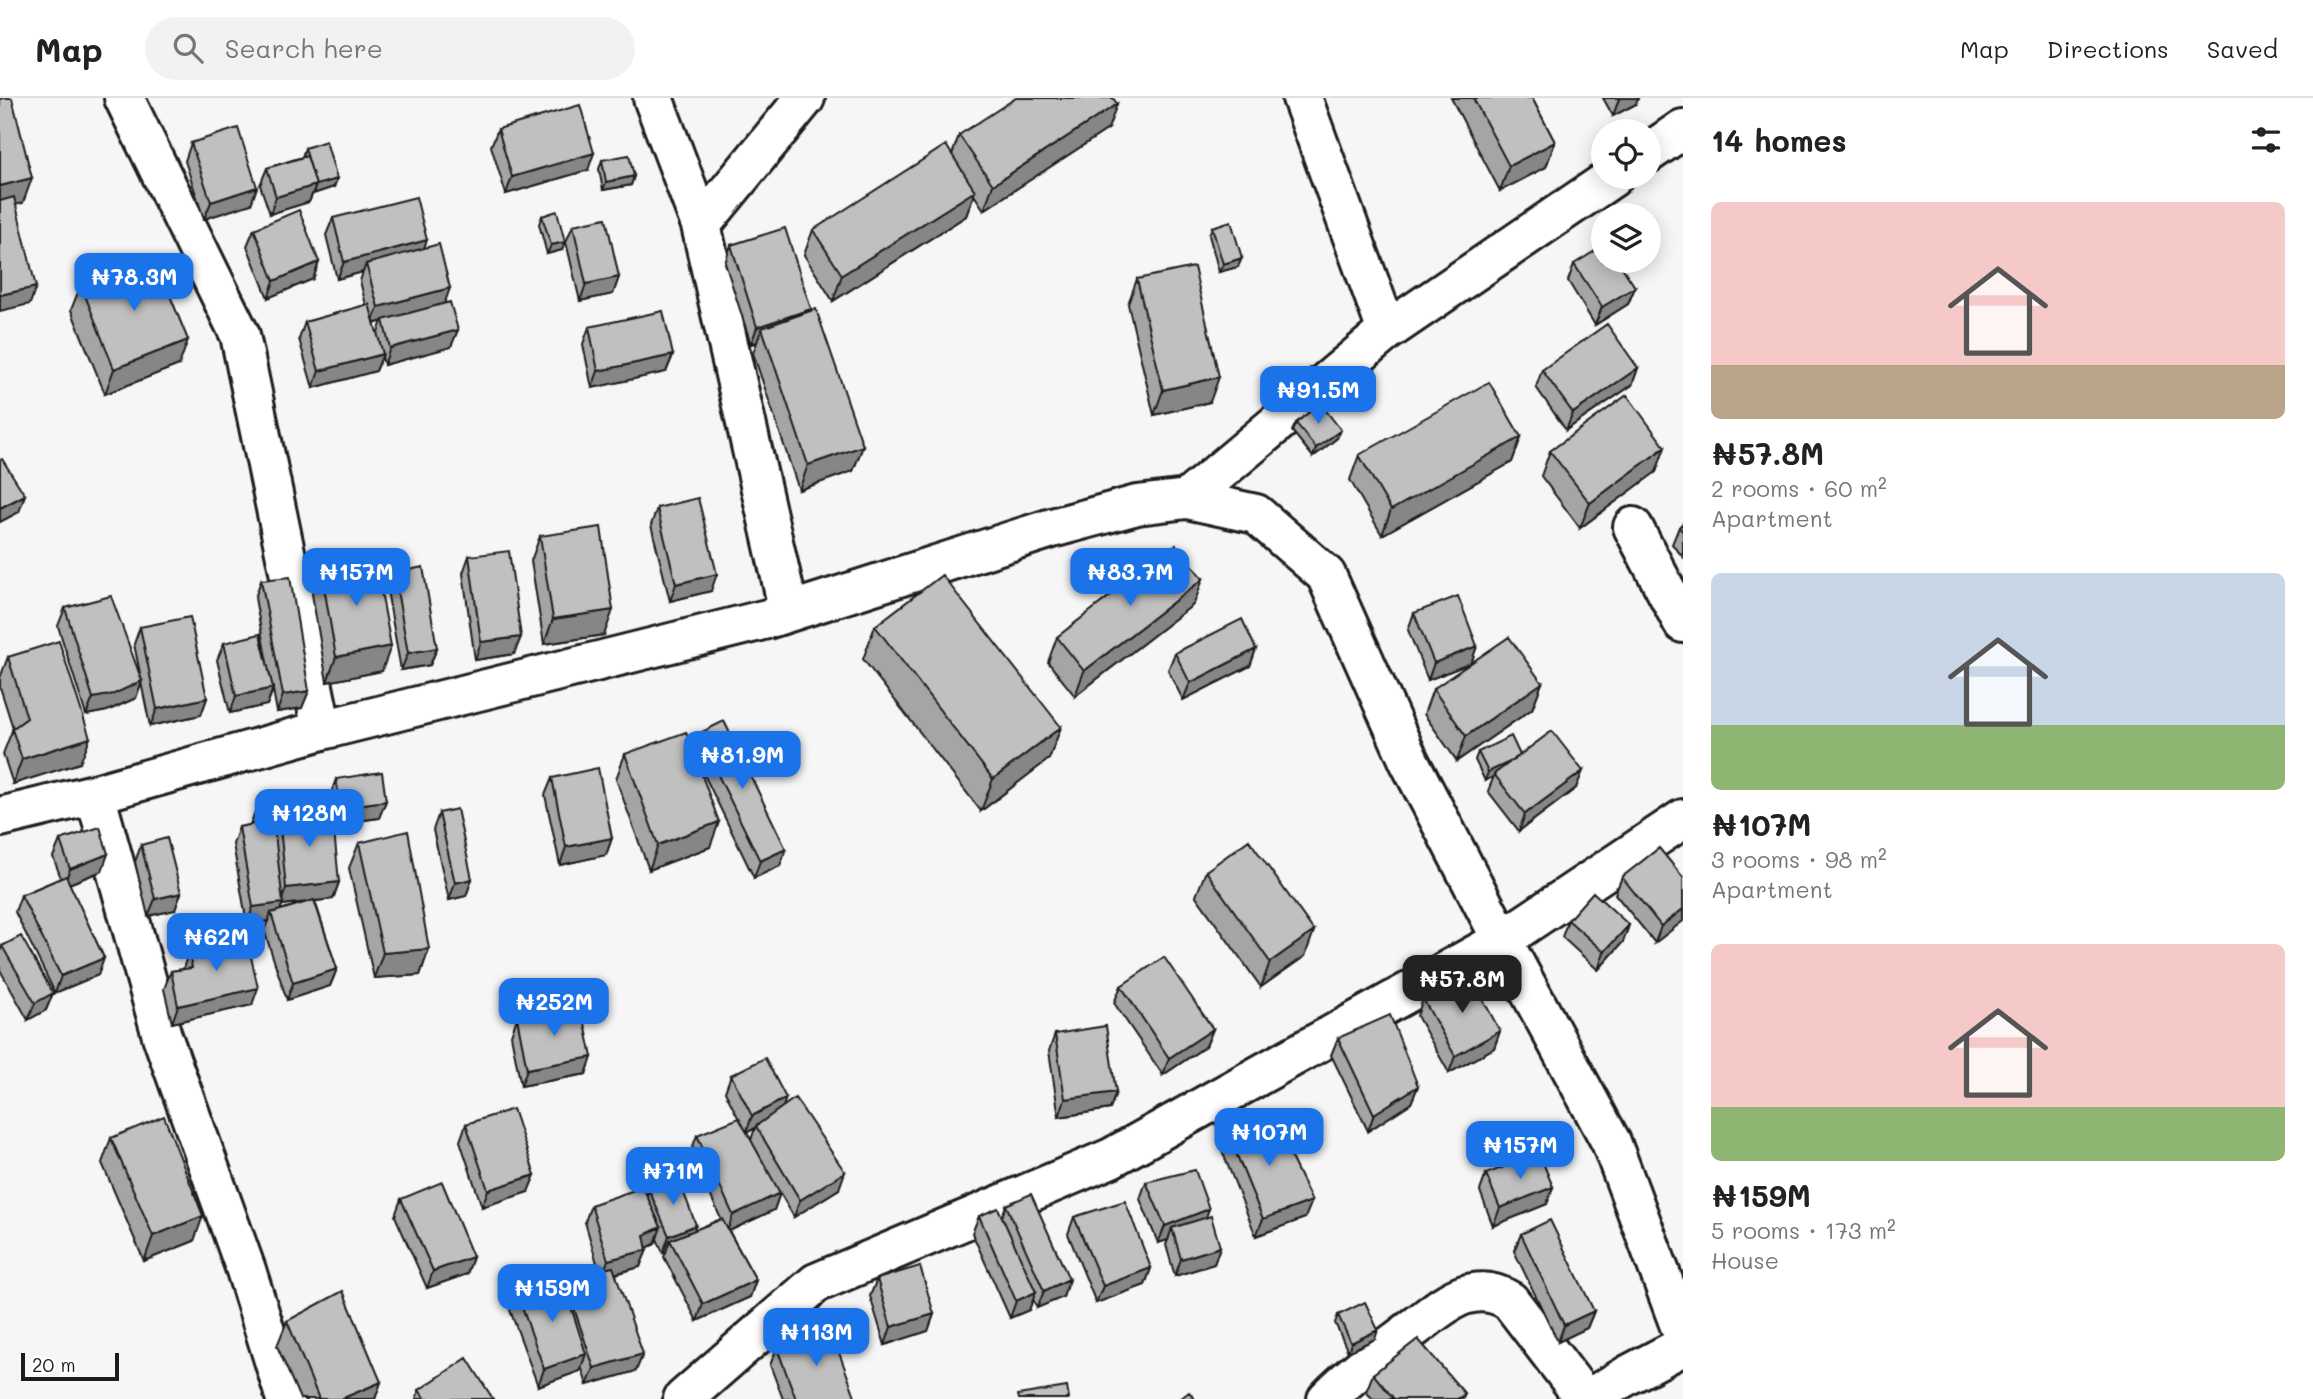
<!DOCTYPE html>
<meta charset="utf-8">
<style>
:root{--surface:#fff;--page:#f2f2f2;--text:#222;--muted:#767676;--line:#e0e0e0;--accent:#1a73e8}
body{margin:0;font-family:Mali,sans-serif;background:var(--page);color:var(--text);height:100vh;display:flex;flex-direction:column;font-size:26px;white-space:nowrap}
*{box-sizing:border-box;margin:0}
p{font-size:23px;color:var(--muted)}
.icon{flex:none;width:38px;height:38px;fill:none;stroke:currentColor;stroke-width:2;stroke-linecap:round;stroke-linejoin:round}
.map{position:relative;flex:1;overflow:hidden}
.details{display:flex;flex-direction:column;background:var(--surface);width:630px}
.details>*{flex:none}
.controls{position:absolute;left:1591px;top:21px;display:grid;gap:14px}
.controls a{display:grid;place-items:center;width:70px;height:70px;border-radius:50%;background:var(--surface);box-shadow:0 4px 18px #0003;font-size:35px}
.scale{position:absolute;left:21px;bottom:18px;width:98px;box-sizing:border-box;padding-left:7px;border:4px solid #1c1c1c;border-top:0;font-size:19px;line-height:24px;white-space:nowrap;color:#1c1c1c;-webkit-text-stroke:5px #fff;paint-order:stroke}
.price{position:absolute;translate:-50% -60px;padding:0 16px;border-radius:14px;background:var(--accent);color:#fff;font-size:23px;line-height:46px;filter:drop-shadow(0 2px 4px #0008)}
.price::after{content:'';position:absolute;left:50%;top:42px;width:21px;height:16px;margin-left:-10px;background:inherit;clip-path:polygon(0 0,100% 0,50% 100%)}
.price.on{background:#222;color:#fff}
ul{padding:0;list-style:none}
li{display:grid;align-content:center;gap:14px;height:371px;padding:0 28px}
li span{display:grid;place-items:center;height:217px;border-radius:10px;color:#555}
li>.icon{margin-inline-start:auto}
span .icon{width:126px;height:126px;fill:#fffc;stroke-width:1}
li b{font-size:30px}
h2{display:flex;justify-content:space-between;align-items:center;height:84px;padding:0 28px;font-size:30px}
header{display:flex;align-items:center;gap:42px;box-sizing:border-box;height:98px;padding:0 35px;background:var(--surface);border-bottom:2px solid var(--line)}
header strong{font-size:33px}
nav{display:flex;gap:38px;margin-inline-start:auto;font-size:24px}
.search{width:490px;height:63px;background:var(--page);display:flex;align-items:center;gap:18px;box-sizing:border-box;padding:0 24px;border-radius:38px;color:var(--muted);font-size:26px}
main{display:flex;flex:1;min-height:0}
.map>svg:first-child{display:block}
.lines{fill:none;stroke-linecap:round;stroke-linejoin:round}
.minor-casing{stroke:#1c1c1c;stroke-width:44}
.minor{stroke:#fff;stroke-width:38}
.wall{fill:#a5a5a5;stroke:#1c1c1c;stroke-width:2;fill-rule:evenodd}
.shaded-wall{fill:#868686;stroke:#1c1c1c;stroke-width:2}
.building{fill:#c0c0c0;stroke:#1c1c1c;stroke-width:2}
</style>
<header>
<strong>Map</strong>
<div class="search"><svg class="icon" aria-label="search" viewBox="0 0 24 24"><circle cx="10" cy="10" r="6"/><path d="M15 15l6 6"/></svg>Search here</div>
<nav><a>Map</a><a>Directions</a><a>Saved</a></nav>
</header>
<main>
<div class="map">
<svg width="1683" height="1301" viewBox="0 0 1683 1301">
<rect width="100%" height="100%" fill="#f6f6f6"/>
<filter id="ink" filterUnits="userSpaceOnUse"><feTurbulence type="fractalNoise" baseFrequency=".0143" numOctaves="2"/><feDisplacementMap in="SourceGraphic" scale="14" xChannelSelector="R" yChannelSelector="G"/><feConvolveMatrix kernelMatrix="1 2 1 2 8 2 1 2 1" color-interpolation-filters="sRGB"/></filter>
<g filter="url(#ink)">
<g class="lines">
<defs>
<path id="minor" d="M124,0l116,237 82,395
M653,0l48,127 88,387
M1302,0l85,233
M1648,55l35,-24
M701,127l104,-127
M1187,401l200,-168 226,-154
M1633,429l50,96
M95,696l67,242 84,234 40,129
M0,719l95,-23 227,-64 445,-111 285,-91 85,-23 50,-6 69,15 70,61 83,186 93,179 109,202 72,192
M683,1301l133,-116 295,-125 391,-218 181,-121
M1327,1301c26,-27 58,-49 88,-72 14,-10 31,-26 49,-32 16,-5 32,-3 46,6l75,98
M1588,1301l40,-24 55,-29"/>
</defs>
<!-- minor casing -->
<use href="#minor" class="minor-casing"/>
<!-- minor -->
<use href="#minor" class="minor"/>
</g>
<!-- wall -->
<path class="wall" d="M1451,0h81l23,44 -9,25 -46,24z
M1603,0h35l-2,6 -23,12z
M498,31l90,41 -82,24 -15,-48z
M1108,31l-124,81 -10,-15 -8,21 -133,85 -29,-46 9,-25 139,-75 7,-20z
M191,45l66,44 -6,17 -47,15 -19,-58z
M305,50l32,31 -3,8 -21,7v-1l-4,9 -39,12 -10,-29 7,-17 35,-11z
M602,62l32,16 -3,9 -28,5 -4,-21z
M542,118l20,34 -15,4 -8,-30z
M333,120l92,30 20,55 6,44 -67,18 -2,-9 -6,15 -63,17 -14,-49 6,-17 61,-17 -6,-24 3,-9 -26,7 -11,-44zM382,223l-5,14 -3,-11z
M573,127l46,52 -6,17 -33,7 -14,-59z
M1212,129l26,40 -19,5 -10,-37z
M254,131l65,33 -6,17 -45,19 -21,-52z
M731,147l79,66 53,135 -10,25 -54,19 -46,-137 4,-11 -6,2 -26,-81z
M1574,166l61,23 -7,17 -33,21 -27,-44z
M1137,181l73,123 -56,13 -26,-111z
M81,187l98,80 -74,29 -34,-84z
M589,229l84,28 -7,17 -74,16 -9,-44z
M1638,270l-6,17 -66,45 -30,-43 6,-17z
M1296,325l41,15 -24,19 -21,-26z
M1521,339l-9,25 -130,73 -32,-55 9,-25z
M1665,349l-9,25 -76,56 -39,-52 9,-25z
M657,410l54,83 -41,10 -19,-76z
M1683,425v34l-11,-13 7,-17z
M540,438l64,99 -60,9 -13,-83z
M469,458l45,98 -39,6 -12,-87z
M321,471l61,102 -55,11 -15,-88z
M394,475l43,75 -7,17 -29,5 -14,-80z
M261,482l41,128 -25,4 -4,-22 -6,15 -37,8 -13,-53 7,-17 44,25 -13,-70z
M1194,506l-119,92 -27,-34 9,-25z
M65,510l76,70 -7,-34 6,-17 67,71 -6,17 -51,11 -9,-44 -5,16 -29,13 -21,4 -28,-89z
M1414,515l63,33 -6,17 -43,17 -20,-50z
M875,528l186,101 -12,32 -68,52 -118,-152z
M1256,551l-6,17 -67,34 -15,-30 7,-17z
M8,559l72,106 -67,21 -10,-30 10,-26 -13,-41v-9z
M1542,585l-10,26 -75,52 -33,-47 9,-25z
M698,636l88,115 -6,17 -26,12 -57,-118 13,87 -61,23 -33,-91 9,-25 68,-5z
M1478,654l42,3 56,33 -57,43 -31,-40 6,-15 -9,5 -10,-21z
M552,680l60,60 -6,17 -46,10 -15,-70z
M336,681l43,39 -45,6 -4,-28z
M255,714l19,16 5,-12 60,66 -6,17 -18,2 22,68 -7,17 -43,14 -23,-70 4,-9 -21,3 -14,-80 6,-17 11,-2zM306,804l-26,8 2,-5z
M439,715l33,66 -6,17 -17,4 -16,-70z
M60,742l42,31 -33,13 35,74 -6,17 -43,18 -40,-81 6,-17 40,-17 -8,-21z
M359,745l70,106 -9,26 -46,3 -25,-110z
M141,747l40,48 -6,17 -27,6 -13,-54z
M1206,773l99,85 -44,31 -65,-91z
M1622,779h61l-28,66 -40,-49z
M1568,822l61,5 -6,17 -25,28 -36,-33z
M2,848l51,47 -7,17 -18,10 -28,-50v-18z
M189,852l63,55 -80,18 -8,-34 7,-18 12,-2z
M1121,888l92,43 -7,17 -43,29 -49,-72z
M1423,901l77,32 -6,17 -45,25 -32,-57z
M517,920l75,39 -6,17 -65,12 -10,-51z
M1055,936l61,58 -6,17 -51,8 -10,-66z
M1338,940l80,48 -7,17 -43,28 -37,-76z
M731,977l52,32 56,82 -45,28 -14,-24 -6,17 -45,21 27,49 -6,17 -53,24 -33,-64 2,-5 -3,1 -6,-14 -2,5 -9,4 -6,19 -24,7 20,97 -49,14 -6,-19 -1,5 -42,15 -28,-76 7,-17 46,-11 1,-4 35,-8 -14,-48 6,-17 56,-10 2,-5 46,40 26,-11 -30,-67 6,-17 44,-12 -16,-31zM755,1030l-4,12 -4,-7z
M466,1026l62,68 -46,15 -22,-66z
M1227,1033l78,87 -49,18 -35,-88z
M111,1040l83,103 -50,20 -42,-98z
M1486,1076l67,13 -6,17 -54,22 -13,-35z
M1146,1084l60,36 14,29 -6,17 -39,12 -9,-31 2,-5 -10,3 -18,-44z
M401,1101l72,58 -6,17 -40,14 -32,-72z
M1006,1107l63,74 -6,18 -26,11 -4,-9 -4,11 -19,8 -38,-85 7,-17 23,1z
M1074,1119l77,51 -6,17 -49,18 -28,-69z
M1521,1136l73,77 -7,17 -29,14 -44,-91z
M877,1181l57,35 -6,17 -43,14 -15,-49z
M1338,1217l37,24 -27,13 -13,-29z
M287,1223l94,61 -6,17h-75l-23,-53z
M777,1250l79,51h-73l-13,-34z
M1373,1276l92,20 -2,5h-90l-7,-7z
M419,1292l74,9h-77z"/>
<!-- shaded-wall -->
<path class="shaded-wall" d="M1621,0h17l-2,6 -23,12 6,-17z
M1117,6l-9,25 -124,81 9,-25z
M1555,44l-9,25 -46,24 9,-25z
M594,55l-6,17 -82,24 6,-17z
M634,78l-3,9 -28,5 3,-8z
M32,80l-9,25 -23,6v-23z
M337,81l-3,8 -21,7 3,-9z
M316,87l-7,17 -39,12 6,-17z
M257,89l-6,17 -47,15 7,-17z
M975,93l-9,25 -133,85 9,-26z
M427,142l-6,17 -55,7 -3,8 -26,7 7,-17z
M565,144l-3,8 -15,4 4,-9z
M1242,160l-4,9 -19,5 4,-8z
M319,164l-6,17 -45,19 6,-17z
M619,179l-6,17 -33,7 6,-17z
M36,189l-6,17 -30,7v-16z
M1635,189l-7,17 -33,21 7,-18z
M450,190l-6,17 -72,19 6,-17z
M811,211l-6,18 -43,1 -5,14 -6,2 6,-17z
M458,232l-7,17 -67,18 6,-17z
M188,242l-9,25 -74,29 9,-25z
M383,256l-7,17 -63,17 6,-17z
M673,257l-7,17 -74,16 6,-17z
M1638,270l-6,17 -66,45 7,-17z
M1219,279l-9,25 -56,13 9,-25z
M1341,332l-4,8 -24,19 3,-9z
M1521,339l-9,25 -130,73 9,-25z
M863,348l-10,25 -54,19 9,-25z
M1665,349l-9,25 -76,56 10,-25z
M25,397l-6,17 -19,10v-14z
M717,476l-6,17 -41,10 6,-17z
M1203,481l-9,25 -119,92 9,-25z
M613,512l-9,25 -60,9 9,-25z
M521,539l-7,17 -39,6 6,-18z
M391,548l-9,25 -55,11 9,-25z
M1477,548l-6,17 -43,17 6,-17z
M437,550l-7,17 -29,5 7,-17z
M1256,551l-6,17 -67,34 7,-17z
M142,583l-6,17 -29,13 -21,4 7,-17z
M1542,585l-10,26 -75,52 9,-25z
M273,590l-6,17 -37,8 6,-17z
M309,593l-7,17 -25,4 6,-17z
M207,600l-6,17 -51,11 7,-17z
M1061,629l-12,32 -68,52 12,-32z
M90,640l-10,25 -67,21 9,-25z
M1521,658l-27,18v2l-9,5 3,-9z
M1583,673l-7,17 -57,43 6,-17z
M386,703l-7,17 -45,6 7,-17z
M719,724l-9,25 -61,23 9,-25z
M612,740l-6,17 -46,10 6,-18z
M786,751l-6,17 -26,12 6,-17z
M108,756l-6,17 -39,15 7,-17z
M472,781l-6,17 -17,4 6,-17z
M339,784l-6,17 -51,6 -5,15 -6,-7 -3,8 -21,3 6,-17 28,-4 5,-15z
M181,795l-6,17 -27,6 7,-17z
M1683,811v12l-28,22 6,-17z
M1629,827l-6,17 -25,28 6,-18z
M1314,833l-9,25 -44,31 9,-25z
M429,851l-9,26 -46,3 9,-25z
M104,860l-6,17 -43,18 6,-17z
M337,871l-7,17 -43,14 6,-17z
M258,890l-6,17 -80,18 6,-17z
M53,895l-7,17 -18,10 7,-17z
M1213,931l-7,17 -43,29 6,-17z
M1500,933l-6,17 -45,25 6,-17z
M592,959l-6,17 -65,12 6,-17z
M1418,988l-7,17 -43,28 6,-17z
M1116,994l-6,17 -51,8 6,-18z
M786,1000l-6,17 -24,11 -1,2 -9,5 6,-17z
M845,1074l-6,17 -45,28 6,-17z
M535,1077l-7,17 -46,15 6,-17z
M1553,1089l-6,17 -54,22 7,-18z
M780,1095l-6,17 -47,22 6,-17z
M1312,1103l-7,17 -49,18 7,-17z
M1209,1111l-6,17 -31,2 -4,12 -10,3 7,-17z
M203,1118l-9,25 -50,20 9,-25z
M696,1127l-6,17 -20,-2 -4,12 -3,1 6,-17z
M661,1129l-6,17 -17,8 6,-17z
M1220,1149l-6,17 -39,12 6,-17z
M647,1152l-7,17 -38,10 6,-17z
M473,1159l-6,17 -40,14 6,-17z
M1151,1170l-6,17 -49,18 7,-17z
M1069,1181l-6,18 -26,11 7,-17z
M756,1182l-6,17 -53,24 6,-17z
M1036,1194l-7,18 -19,8 6,-17z
M1594,1213l-7,17 -29,14 6,-17z
M934,1216l-6,17 -43,14 6,-18z
M1378,1232l-3,9 -27,13 3,-9z
M586,1256l-6,17 -42,15 6,-17z
M643,1256l-7,17 -49,14 7,-17z
M381,1284l-6,17h-34z"/>
<!-- building -->
<path class="building" d="M4,0h8l20,80 -32,8v-87z
M1016,0h97l4,6 -124,81 -34,-50z
M1473,0h59l23,44 -46,24z
M580,7l14,48 -82,24 -14,-48z
M238,30l19,59 -46,15 -20,-59z
M326,43l11,38 -21,6 -11,-37z
M946,47l29,46 -133,84 -29,-45z
M629,57l5,21 -28,6 -4,-22z
M307,58l9,29 -40,12 -9,-29z
M14,99l22,90 -36,8v-94z
M416,99l11,43 -83,22 -11,-44z
M299,112l20,52 -45,19 -20,-52z
M557,113l8,31 -14,3 -9,-29z
M606,120l13,59 -33,7 -13,-59z
M1231,123l11,37 -19,6 -11,-37z
M785,130l26,81 -54,18 -26,-82z
M439,146l11,44 -72,19 -12,-43z
M1603,148v15h15l17,26 -33,20 -28,-43z
M154,158l34,84 -74,29 -33,-84z
M1194,169l25,110 -56,13 -26,-111z
M450,204l8,28 -68,18 -7,-28z
M369,206l14,50 -64,17 -14,-49z
M816,211l47,137 -55,19 -46,-137z
M663,213l10,44 -75,16 -9,-44z
M1607,226l31,44 -65,45 -31,-43z
M1489,284l32,55 -130,73 -32,-55z
M1627,297l38,52 -75,56 -40,-52z
M1320,305l21,27 -25,18 -20,-25z
M2,361l23,36 -25,13v-48z
M698,400l19,76 -41,10 -19,-76z
M1683,425v9l-4,-5z
M601,429l12,83 -60,9 -13,-83z
M1176,447l27,34 -119,92 -27,-34z
M509,453l12,86 -40,5 -12,-86z
M375,460l16,88 -55,11 -15,-88z
M423,469l14,81 -29,5 -14,-80z
M942,477l119,152 -68,52 -118,-153z
M290,479l19,114 -26,4 -22,-115z
M111,498l31,85 -28,13 -21,4 -28,-90z
M1458,498l19,50 -43,17 -20,-50z
M190,519l17,81 -50,11 -17,-82z
M1242,521l14,30 -66,34 -15,-30z
M260,536l13,54 -37,8 -12,-53z
M1509,539l33,46 -76,53 -33,-47z
M59,543l31,97 -68,21 -10,-30 15,-11 -19,-61z
M724,623l62,128 -26,12 -62,-127z
M1552,633l31,40 -58,43 -31,-40z
M686,634l33,90 -61,23 -33,-91z
M1511,638l9,19 -6,5 -26,12 -10,-20z
M598,670l14,70 -46,9 -14,-69z
M382,674l4,29 -45,6 -5,-28z
M272,711l11,94 -30,4 -14,-80 16,-3v-12z
M457,711l15,70 -17,4 -16,-70z
M332,712l7,72 -53,6 -7,-72z
M100,729l8,27 -38,15 -10,-29z
M408,733l21,118 -46,4 -24,-110z
M167,740l14,55 -26,6 -14,-54z
M1249,742l65,91 -44,31 -64,-91z
M1659,750l24,29v32l-22,17 -39,-49z
M66,778l38,82 -43,18 -40,-81z
M1593,794l36,33 -25,27 -36,-32z
M314,802l23,69 -44,14 -22,-70z
M21,838l32,57 -18,10 -33,-57z
M247,841l11,49 -80,18 -7,-35 21,-3 -3,-18z
M1164,859l49,72 -44,29 -48,-72z
M1469,876l31,57 -45,25 -32,-57z
M582,911l10,48 -65,12 -10,-51z
M1390,917l28,71 -44,28 -36,-76z
M1106,928l10,66 -51,7 -10,-65z
M765,960l21,40 -34,18 -21,-41z
M795,1000l50,74 -45,28 -44,-74z
M513,1011l22,66 -47,15 -22,-66z
M164,1018l39,100 -50,20 -42,-98z
M1271,1018l41,85 -49,18 -36,-88z
M739,1020l41,75 -47,22 -36,-80z
M1539,1055l14,34 -53,21 -14,-34z
M1195,1072l14,39 -44,17 -19,-44z
M679,1082l17,45 -27,11 -20,-46z
M442,1084l31,75 -40,14 -32,-72z
M643,1089l18,40 -17,8 3,15 -39,10 -17,-55z
M1031,1096l38,85 -25,12 -38,-86z
M1125,1103l26,67 -48,18 -29,-69z
M998,1110l38,84 -20,9 -37,-85z
M1211,1118l9,31 -39,12 -9,-31z
M722,1121l34,61 -53,24 -33,-64z
M1550,1122l44,91 -30,14 -43,-91z
M920,1168l14,48 -43,13 -14,-48z
M613,1169l30,87 -49,14 -30,-90z
M563,1184l23,72 -42,15 -27,-76z
M343,1193l38,91 -40,17h-22l-32,-78z
M1365,1204l13,28 -27,13 -13,-28z
M830,1230l26,71h-60l-19,-51z
M1418,1241l47,55 -8,5h-63l-21,-25z
M467,1260l26,41h-68l-6,-9z
M1067,1289l2,12h-50l-1,-4z
M1189,1294l6,7h-15z"/>
</g>
</svg>
<div class="controls">
<a><svg class="icon" aria-label="locate" viewBox="0 0 24 24"><circle cx="12" cy="12" r="6"/><path d="M12 2v4M12 18v4M2 12h4M18 12h4"/></svg></a>
<a><svg class="icon" aria-label="layers" viewBox="0 0 24 24"><path d="M12 4l9 5-9 5-9-5zM3 14l9 5 9-5"/></svg></a>
</div>
<div class="scale">20 m</div>
<b class="price" style="left:134px;top:215px">₦78.3M</b>
<b class="price" style="left:1318px;top:328px">₦91.5M</b>
<b class="price" style="left:356px;top:510px">₦157M</b>
<b class="price" style="left:1130px;top:510px">₦83.7M</b>
<b class="price" style="left:742px;top:693px">₦81.9M</b>
<b class="price" style="left:309px;top:751px">₦128M</b>
<b class="price" style="left:216px;top:875px">₦62M</b>
<b class="price on" style="left:1462px;top:917px">₦57.8M</b>
<b class="price" style="left:554px;top:940px">₦252M</b>
<b class="price" style="left:1269px;top:1070px">₦107M</b>
<b class="price" style="left:1520px;top:1083px">₦157M</b>
<b class="price" style="left:673px;top:1109px">₦71M</b>
<b class="price" style="left:552px;top:1226px">₦159M</b>
<b class="price" style="left:816px;top:1270px">₦113M</b>
</div>
<section class="details">
<h2>14 homes<svg class="icon" aria-label="filters" viewBox="0 0 24 24"><path d="M4 7h16M4 17h16"/><circle cx="9" cy="7" r="2"/><circle cx="15" cy="17" r="2"/></svg></h2>
<ul>
<li><span style="background:linear-gradient(#f6c9c9 75%,#b9a48a 0)"><svg class="icon" aria-label="home" viewBox="0 0 24 24"><path d="M3 11l9-7 9 7M6 9v11h12V9"/></svg></span><div><b>₦57.8M</b><p>2 rooms · 60 m²</p><p>Apartment</p></div></li>
<li><span style="background:linear-gradient(#c9d6e8 70%,#8fb573 0)"><svg class="icon" aria-label="home" viewBox="0 0 24 24"><path d="M3 11l9-7 9 7M6 9v11h12V9"/></svg></span><div><b>₦107M</b><p>3 rooms · 98 m²</p><p>Apartment</p></div></li>
<li><span style="background:linear-gradient(#f6c9c9 75%,#8fb573 0)"><svg class="icon" aria-label="home" viewBox="0 0 24 24"><path d="M3 11l9-7 9 7M6 9v11h12V9"/></svg></span><div><b>₦159M</b><p>5 rooms · 173 m²</p><p>House</p></div></li>
</ul>
</section>
</main>
